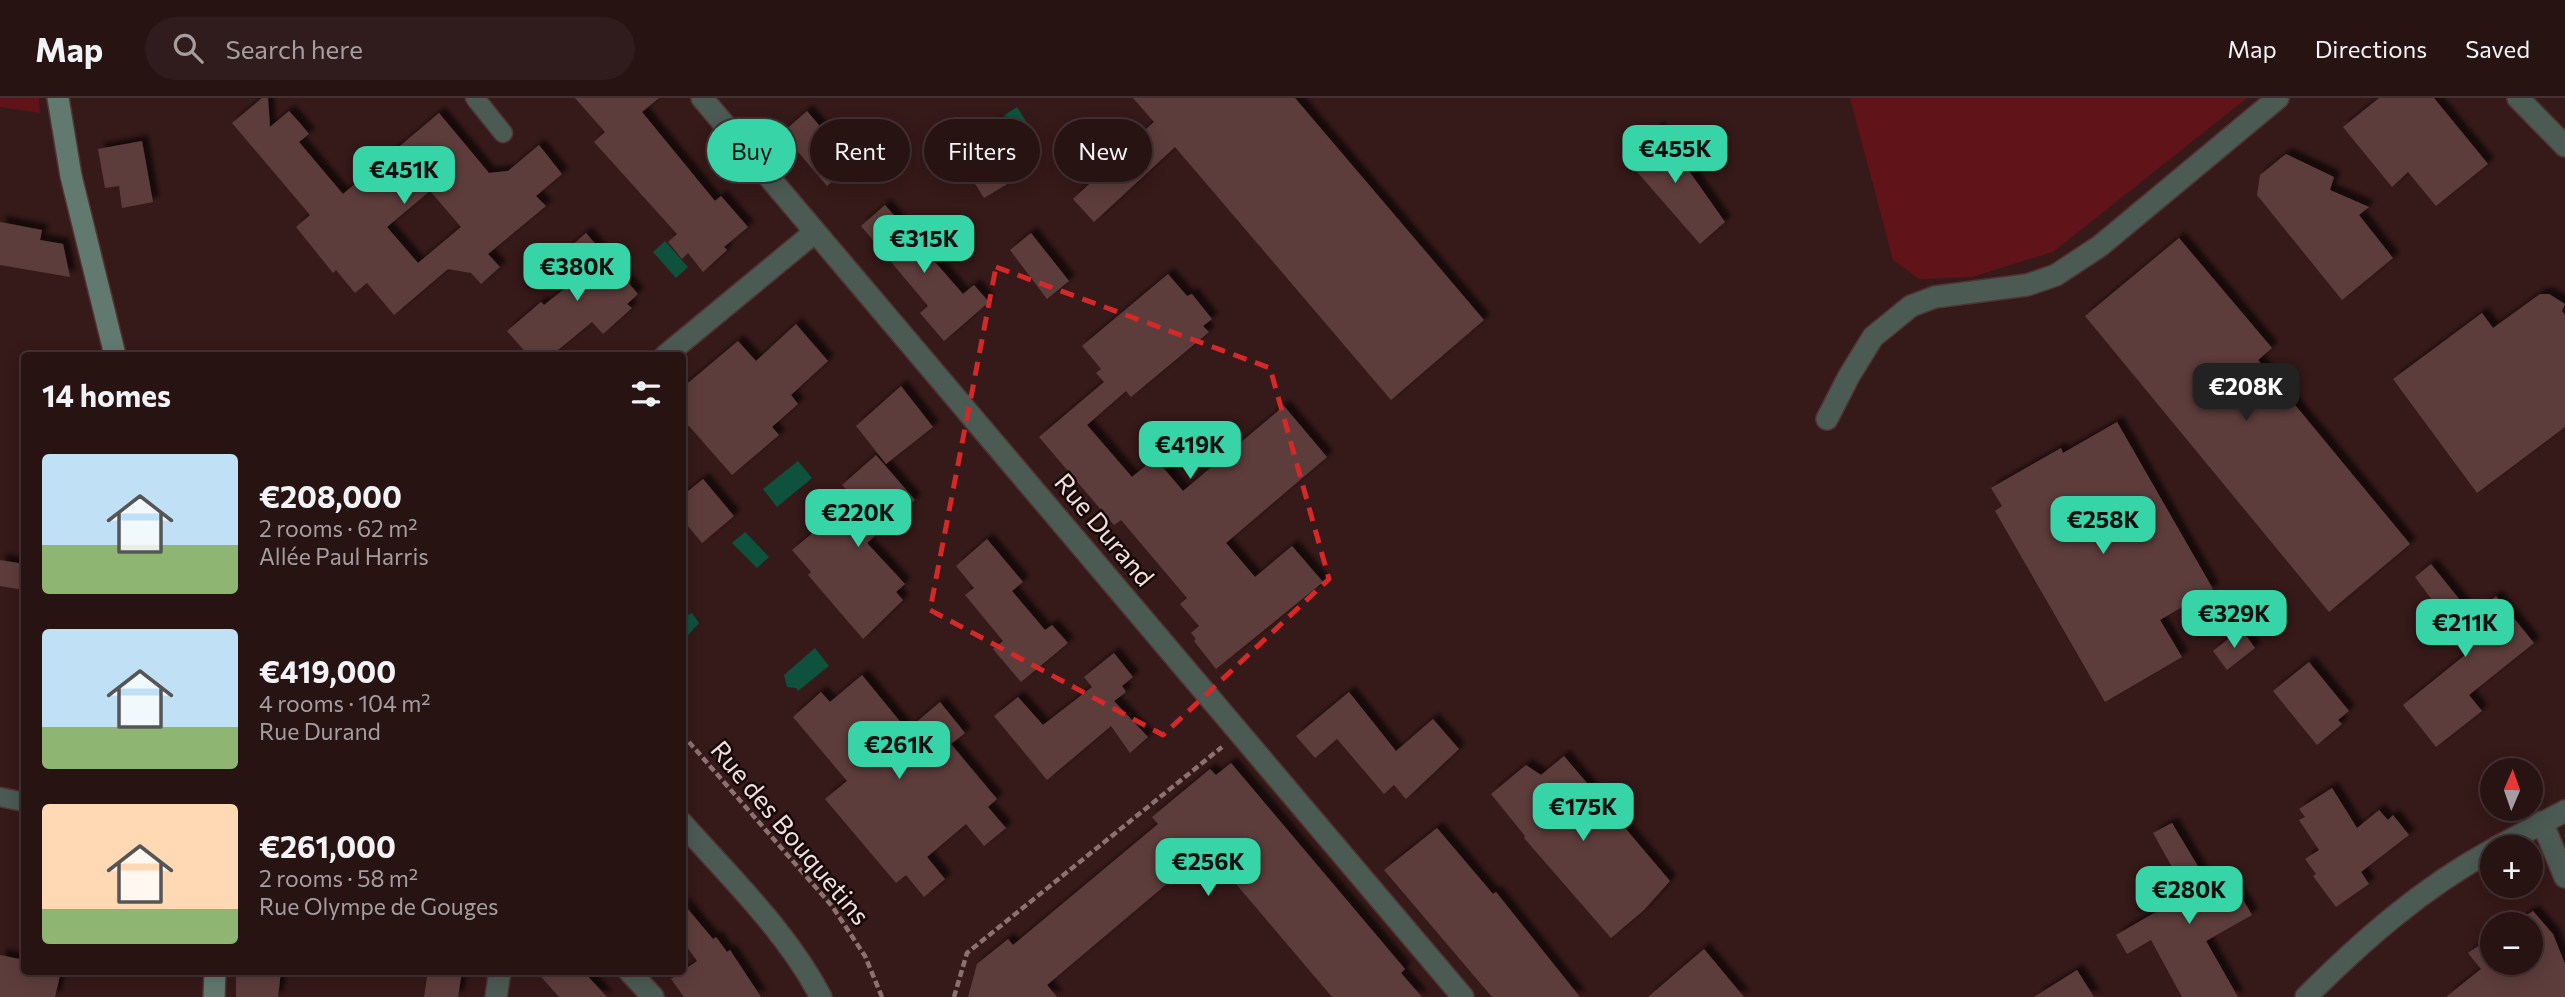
<!DOCTYPE html>
<meta charset="utf-8">
<style>
:root{--surface:#281313;--page:#301c1c;--text:#f1f3f6;--muted:#a59ea0;--line:#443233;--accent:#36d4a7}
body{margin:0;font-family:Commissioner,sans-serif;background:var(--page);color:var(--text);height:100vh;display:flex;flex-direction:column;font-size:26px;white-space:nowrap}
*{box-sizing:border-box;margin:0}
p{font-size:23px;color:var(--muted)}
.icon{flex:none;width:38px;height:38px;fill:none;stroke:currentColor;stroke-width:2;stroke-linecap:round;stroke-linejoin:round}
.map{position:relative;flex:1;overflow:hidden}
.side{position:absolute;left:21px;top:254px;width:665px;height:623px;display:flex;flex-direction:column;background:var(--surface);border-radius:7px;box-shadow:0 4px 18px #0003,0 0 0 2px var(--line)}
.side>*{flex:none}
.banner{position:absolute;left:707px;top:21px;width:665px;height:63px;display:flex;gap:14px}
.needle{width:46px;rotate:2deg}
.fabs{position:absolute;left:2480px;top:660px;display:grid;gap:14px}
.fabs a{display:grid;place-items:center;width:63px;height:63px;border-radius:50%;background:var(--surface);box-shadow:0 4px 18px #0003,0 0 0 2px var(--line);font-size:35px}
.price{position:absolute;translate:-50% -60px;padding:0 16px;border-radius:14px;background:var(--accent);color:#111;font-size:23px;line-height:46px;filter:drop-shadow(0 2px 4px #0008)}
.price::after{content:'';position:absolute;left:50%;top:42px;width:21px;height:16px;margin-left:-10px;background:inherit;clip-path:polygon(0 0,100% 0,50% 100%)}
.price.active{background:#222;color:#fff}
ul{padding:0;list-style:none}
li{display:flex;align-items:center;gap:21px;height:175px;padding:0 21px}
li span{display:grid;place-items:center;flex:none;width:196px;height:140px;border-radius:7px;color:#555}
li>.icon{margin-inline-start:auto}
span .icon{width:84px;height:84px;fill:#fffc;stroke-width:1}
li b{font-size:30px}
h2{display:flex;justify-content:space-between;align-items:center;height:84px;padding:0 21px;font-size:30px}
.pill{padding:0 24px;border-radius:32px;background:var(--surface);box-shadow:0 4px 18px #0003,0 0 0 2px var(--line);font-size:24px;line-height:63px}
.pill.active{background:var(--accent);color:#111}
header{display:flex;align-items:center;gap:42px;box-sizing:border-box;height:98px;padding:0 35px;background:var(--surface);border-bottom:2px solid var(--line)}
header strong{font-size:33px}
nav{display:flex;gap:38px;margin-inline-start:auto;font-size:24px}
.search{width:490px;height:63px;background:var(--page);display:flex;align-items:center;gap:18px;box-sizing:border-box;padding:0 24px;border-radius:38px;color:var(--muted);font-size:26px}
.map>svg:first-child{display:block}
.green{fill:#601318}
.water{fill:#0e523e}
.building{fill:#5d3d3b;fill-rule:evenodd;filter:url(#shadow)}
.lines{fill:none;stroke-linecap:round;stroke-linejoin:round}
.lane-casing{stroke:#503534;stroke-width:21}
.street-casing{stroke:#503534;stroke-width:24}
.secondary-casing{stroke:#503534;stroke-width:24}
.path{stroke:#8b7271;stroke-width:4.5;stroke-dasharray:7 3.5;stroke-linecap:butt}
.lane{stroke:#4c5a54;stroke-width:18}
.street{stroke:#4c5a54;stroke-width:21}
.secondary{stroke:#627970;stroke-width:21}
.marked{fill:none;stroke:#d62828;stroke-width:5;stroke-dasharray:14 9;stroke-linejoin:round}
.labels{text-anchor:middle;stroke-width:5;stroke-linejoin:round;paint-order:stroke}
.street-label{font-size:26px;fill:#f2dedc;stroke:#150808}
</style>
<header>
<strong>Map</strong>
<div class="search"><svg class="icon" aria-label="search" viewBox="0 0 24 24"><circle cx="10" cy="10" r="6"/><path d="M15 15l6 6"/></svg>Search here</div>
<nav><a>Map</a><a>Directions</a><a>Saved</a></nav>
</header>
<div class="map">
<svg width="2565" height="899" viewBox="0 0 2565 899">
<defs>
<filter id="shadow"><feDropShadow dx="6" dy="-6" stdDeviation="2" flood-color="#0009"/></filter>
</defs>
<rect width="100%" height="100%" fill="#361919"/>
<!-- green -->
<path class="green" d="M0,0h39l1,15 -40,-6z
M1850,0h397l-194,154 -81,25 -53,2 -26,-19z"/>
<!-- water -->
<path class="water" d="M1017,9l23,36 -15,9 -22,-36z
M665,143l23,26 -12,11 -23,-26z
M798,363l14,17 -35,29 -14,-18z
M745,434l24,25 -12,11 -25,-25z
M692,515l7,10 -16,18v-24z
M815,550l14,18 -31,25 -2,-3 -9,-1 -3,-12z"/>
<!-- building -->
<path class="building" d="M262,0h6l2,29 19,-16 10,11 10,12 -10,8 44,52 96,-81 50,60 19,-2 31,-26 23,29 -26,22 10,10 -58,48 12,13 -19,17 -10,-11 -23,-4 -54,46 -27,-32 -12,10 -19,-23 -3,3 -37,-46 14,-12 -78,-92zM430,93l31,36 -43,36 -31,-36z
M575,0h84l-17,14 73,89 6,-5 27,31 -24,20 3,3 -24,22 -15,-19 -6,6 -14,-17 9,-8 -83,-92 11,-10z
M1133,0h162l189,222 -93,80 -216,-253 -81,75 -21,-23 29,-27 -2,-3 54,-47z
M2379,0h55l54,66 -52,42 -28,-34 -16,15 -49,-60z
M807,13l45,53 -25,22 -45,-53z
M998,23l15,24 -12,7 16,26 -33,20 -31,-49z
M1658,29l67,95 -25,22 -76,-87z
M142,43l11,61 -31,6 -3,-22 -14,2 -7,-39z
M2286,56l48,23 -4,13 39,17 -10,8 34,43 -51,42 -85,-105 3,-20z
M885,107l78,89 11,-9 15,17 -45,39 -24,-28 8,-7 -67,-80z
M0,124l42,8 -2,10 23,4 7,33 -70,-12z
M586,135l52,61 -11,10 5,4 -29,26 -11,-12 -40,33h-24l-21,-24 34,-29 3,3 39,-31 -21,-20z
M1031,135l38,48 -22,18 -37,-49z
M2179,140l93,110 -14,12 152,184 -81,68 -244,-296z
M1168,176l19,22 5,-2 20,25 -9,7 6,6 -78,65 -5,-6 -39,34 45,52 23,-19 28,33 101,-85 43,51 -101,86 29,34 37,-31 31,36 -107,87 -22,-28 2,-2 -5,-6 8,-7 -19,-22 7,-6 -66,-78 -7,5 -75,-88 65,-55 -8,-9 5,-4 -19,-23z
M2540,196h9l16,10 -3,7 3,4v112l-88,66 -84,-114 89,-66 11,15z
M796,226l32,37 -37,34 7,9 -26,23 7,8 -47,40 -43,-49 -7,1v-39l56,-47 18,20z
M901,288l32,41 -47,37 -30,-38z
M2117,324l96,167 -53,31 22,37 -77,45 -110,-191 7,-5 -11,-18 70,-40 2,5z
M876,357l39,45 -48,43 38,41 -9,8 7,8 -40,39 -55,-64 3,-3 -19,-22 63,-52 -13,-13z
M703,381l31,37 -32,27 -20,-24v-23z
M987,441l36,43 -11,9 33,39 7,-5 16,18 -47,39 -28,-33 10,-8 -38,-46 9,-7 -18,-22z
M0,462l24,4v26l-24,-4z
M2431,466l41,51 24,-19 38,47 -65,52 13,16 -46,36 -33,-42 67,-54 -55,-74z
M2241,531l14,19 -28,22 -14,-19z
M1114,555l19,24 -11,9 4,6 -12,9 34,36 -18,16 -19,-27 -64,54 -53,-64 24,-19 25,28 49,-38 -8,-10z
M2309,564l40,49 -11,9 4,4 -25,21 -44,-54z
M862,577l45,55 33,-28 25,31 -14,11 46,55 -9,8 18,21 -22,18 -18,-22 -39,33 18,22 -21,18 -18,-22 -10,8 -71,-84 22,-18 -54,-64 28,-25 9,10z
M1349,594l47,59 37,-32 26,30 -53,50 -12,-14 -10,9 -47,-55 -22,19 -19,-22z
M1564,658l106,125 -26,29 -33,28 -87,-100 1,-2 -34,-42 35,-29 15,10z
M1231,665l174,206 -4,4 21,24h-90l-125,-147 -160,135 10,12h-89l9,-33 31,-25 5,6 145,-121 -6,-7 58,-48 6,6z
M2332,690l25,40 22,-18 9,10 5,-5 16,20 -48,37 8,12 -33,23 -23,-31 3,-2 -11,-15 14,-9 -20,-30 6,-3 -6,-8z
M2172,725l45,75 19,-10 16,27 -46,26 32,56h-56l-31,-57 -24,14 -11,-19 71,-41 -34,-61z
M1437,730l56,66 3,-2 84,105h-88l-108,-127z
M682,804l31,37 3,-2 11,15 3,-2 31,47h-77l-13,-18 26,-18 -15,-21z
M2533,813l20,23 12,30v33h-119l35,-28 -13,-16 24,-16v25h38v-38h-17z
M1704,851l40,48h-96z
M0,857l24,5v11h37l-6,26h-55z
M2077,872l17,27h-60z
M236,873h45l-3,26h-42z
M428,873h34l-4,26h-34z
M536,873h47l24,26h-48z"/>
<g class="lines">
<defs>
<path id="lane" d="M475,0l28,35
M0,699l24,5"/>
<path id="street" d="M702,0l761,899
M2518,0l47,48
M666,257l149,-123
M1827,321l22,-43 24,-39 38,-31 24,-9 92,-12 29,-10 44,-29 178,-148
M2542,724l23,55
M682,725c49,55 105,109 139,174
M2497,749l68,-36
M629,873l24,26
M496,899l4,-26
M2306,899c56,-56 116,-109 186,-147"/>
<path id="secondary" d="M58,0l13,78 44,179
M214,899l1,-26"/>
</defs>
<!-- lane casing -->
<use href="#lane" class="lane-casing"/>
<!-- street casing -->
<use href="#street" class="street-casing"/>
<!-- secondary casing -->
<use href="#secondary" class="secondary-casing"/>
<!-- path -->
<path class="path" d="M682,636l150,172 33,50 17,41
M954,899l13,-44 255,-206"/>
<!-- lane -->
<use href="#lane" class="lane"/>
<!-- street -->
<use href="#street" class="street"/>
<!-- secondary -->
<use href="#secondary" class="secondary"/>
</g>
<!-- marked area -->
<path class="marked" d="M996,169l274,101 59,211 -166,156 -233,-125z"/>
<g class="labels">
<!-- street labels -->
<g class="street-label">
<text transform="translate(1104 432) rotate(50)" y="9">Rue Durand</text>
<text transform="translate(790 735) rotate(50)" y="9">Rue des Bouquetins</text>
</g>
</g>
</svg>
<div class="fabs">
<a><svg class="needle" viewBox="-14 -14 28 28"><path d="M0-13l5 13h-10z" fill="#e53935"/><path d="M0 13l5-13h-10z" fill="#a59ea0"/></svg></a>
<a>+</a>
<a>−</a>
</div>
<b class="price" style="left:1675px;top:87px">€455K</b>
<b class="price" style="left:404px;top:108px">€451K</b>
<b class="price" style="left:924px;top:177px">€315K</b>
<b class="price" style="left:577px;top:205px">€380K</b>
<b class="price active" style="left:2246px;top:325px">€208K</b>
<b class="price" style="left:1190px;top:383px">€419K</b>
<b class="price" style="left:858px;top:451px">€220K</b>
<b class="price" style="left:2103px;top:458px">€258K</b>
<b class="price" style="left:2234px;top:552px">€329K</b>
<b class="price" style="left:2465px;top:561px">€211K</b>
<b class="price" style="left:899px;top:683px">€261K</b>
<b class="price" style="left:1583px;top:745px">€175K</b>
<b class="price" style="left:1208px;top:800px">€256K</b>
<b class="price" style="left:2189px;top:828px">€280K</b>
<div class="banner">
<a class="pill active">Buy</a>
<a class="pill">Rent</a>
<a class="pill">Filters</a>
<a class="pill">New</a>
</div>
<section class="side">
<h2>14 homes<svg class="icon" aria-label="filters" viewBox="0 0 24 24"><path d="M4 7h16M4 17h16"/><circle cx="9" cy="7" r="2"/><circle cx="15" cy="17" r="2"/></svg></h2>
<ul>
<li><span style="background:linear-gradient(#bfe0f5 65%,#8fb573 0)"><svg class="icon" aria-label="home" viewBox="0 0 24 24"><path d="M3 11l9-7 9 7M6 9v11h12V9"/></svg></span><div><b>€208,000</b><p>2 rooms · 62 m²</p><p>Allée Paul Harris</p></div></li>
<li><span style="background:linear-gradient(#bfe0f5 70%,#8fb573 0)"><svg class="icon" aria-label="home" viewBox="0 0 24 24"><path d="M3 11l9-7 9 7M6 9v11h12V9"/></svg></span><div><b>€419,000</b><p>4 rooms · 104 m²</p><p>Rue Durand</p></div></li>
<li><span style="background:linear-gradient(#ffd9b3 75%,#8fb573 0)"><svg class="icon" aria-label="home" viewBox="0 0 24 24"><path d="M3 11l9-7 9 7M6 9v11h12V9"/></svg></span><div><b>€261,000</b><p>2 rooms · 58 m²</p><p>Rue Olympe de Gouges</p></div></li>
</ul>
</section>
</div>
